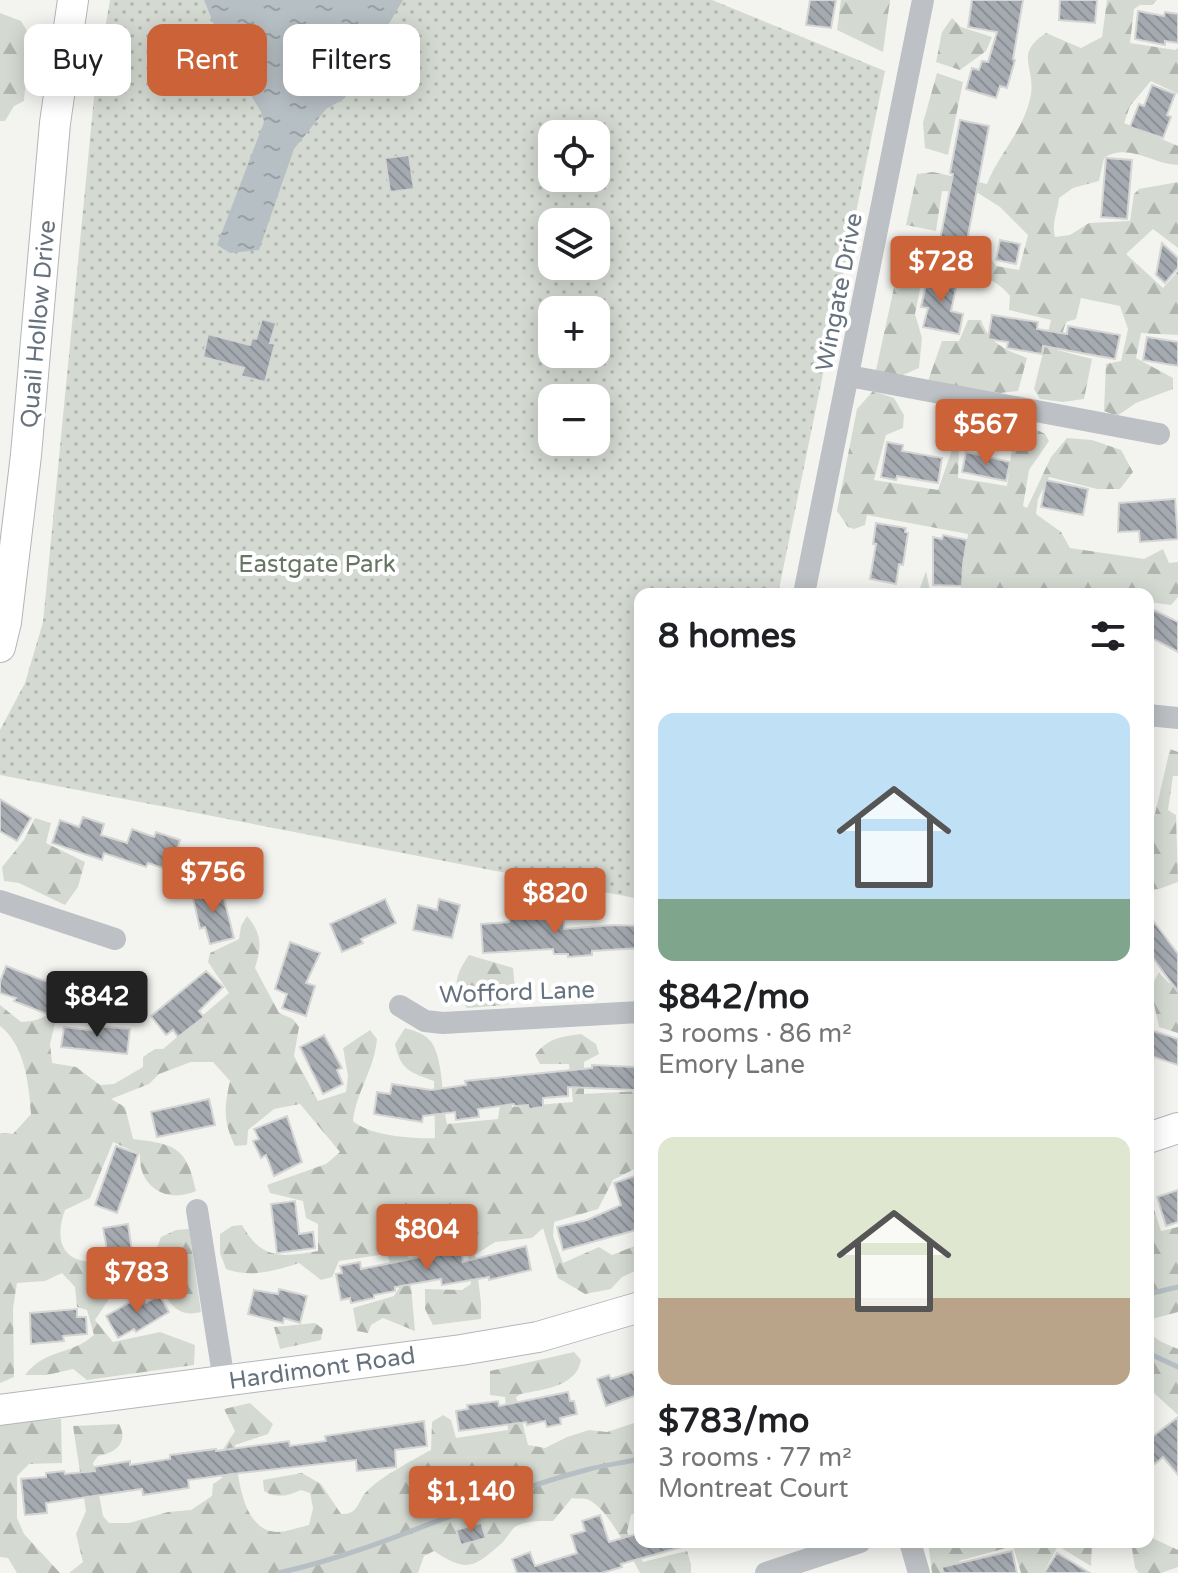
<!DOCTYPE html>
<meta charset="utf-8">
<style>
:root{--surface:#fff;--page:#f6f6f6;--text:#202124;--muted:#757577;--accent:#cc6338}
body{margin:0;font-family:"Varela Round",sans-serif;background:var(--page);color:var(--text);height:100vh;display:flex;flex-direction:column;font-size:30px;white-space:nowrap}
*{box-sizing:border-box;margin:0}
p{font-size:26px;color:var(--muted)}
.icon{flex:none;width:44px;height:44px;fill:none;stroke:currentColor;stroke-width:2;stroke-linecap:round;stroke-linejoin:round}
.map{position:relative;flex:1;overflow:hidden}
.details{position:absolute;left:634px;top:588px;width:520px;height:960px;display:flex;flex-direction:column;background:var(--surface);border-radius:16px;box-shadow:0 4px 20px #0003}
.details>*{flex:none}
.guide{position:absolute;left:24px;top:24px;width:490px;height:72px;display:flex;gap:16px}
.tools{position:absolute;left:538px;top:120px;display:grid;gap:16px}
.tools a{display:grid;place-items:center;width:72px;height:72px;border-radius:16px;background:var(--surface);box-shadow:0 4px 20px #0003;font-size:40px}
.price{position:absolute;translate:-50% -68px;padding:0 18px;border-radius:8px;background:var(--accent);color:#fff;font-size:26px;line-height:52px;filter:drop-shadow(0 2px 4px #0008)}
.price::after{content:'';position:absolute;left:50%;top:48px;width:24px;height:18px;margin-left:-12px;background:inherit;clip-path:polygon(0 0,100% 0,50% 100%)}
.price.current{background:#222;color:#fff}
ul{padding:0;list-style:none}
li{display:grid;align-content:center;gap:16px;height:424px;padding:0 24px}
li span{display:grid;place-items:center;height:248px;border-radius:16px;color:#555}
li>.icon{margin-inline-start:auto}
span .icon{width:144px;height:144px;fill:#fffc;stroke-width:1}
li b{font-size:34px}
h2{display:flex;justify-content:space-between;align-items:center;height:96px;padding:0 24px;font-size:34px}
.pill{padding:0 28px;border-radius:16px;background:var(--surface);box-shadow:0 4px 20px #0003;font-size:28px;line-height:72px}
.pill.current{background:var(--accent);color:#fff}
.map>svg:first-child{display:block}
.forest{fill:url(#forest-firs)}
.park{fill:url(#park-dots);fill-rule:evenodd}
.water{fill:url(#water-ripples)}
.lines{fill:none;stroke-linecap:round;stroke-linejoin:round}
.stream{stroke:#b6bfc4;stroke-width:5}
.building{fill:url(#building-back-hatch);stroke:#d5d5d3;stroke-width:2}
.secondary-casing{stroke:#b2b6ba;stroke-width:32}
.street{stroke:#bdc0c4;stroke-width:22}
.secondary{stroke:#fff;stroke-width:30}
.labels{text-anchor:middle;stroke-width:8;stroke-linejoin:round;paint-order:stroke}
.street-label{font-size:24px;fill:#66727e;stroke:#fff}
.park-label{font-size:24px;fill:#677664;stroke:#fff}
</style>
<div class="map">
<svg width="1178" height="1573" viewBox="0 0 1178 1573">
<defs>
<pattern id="forest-firs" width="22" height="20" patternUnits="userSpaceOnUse" patternTransform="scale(2)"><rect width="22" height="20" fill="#d4dad2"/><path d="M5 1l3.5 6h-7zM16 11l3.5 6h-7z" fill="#b0b5b0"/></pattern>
<pattern id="park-dots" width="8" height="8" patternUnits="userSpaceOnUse" patternTransform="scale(2)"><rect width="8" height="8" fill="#d4dad2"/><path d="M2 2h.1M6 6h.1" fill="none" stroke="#b0b5b0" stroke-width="1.8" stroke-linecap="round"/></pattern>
<pattern id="water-ripples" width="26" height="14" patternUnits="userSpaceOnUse" patternTransform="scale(2)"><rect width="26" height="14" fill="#b6bfc4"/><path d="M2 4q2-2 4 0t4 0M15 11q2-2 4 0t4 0" fill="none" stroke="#98a0a4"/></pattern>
<pattern id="building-back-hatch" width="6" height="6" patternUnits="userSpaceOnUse" patternTransform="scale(2)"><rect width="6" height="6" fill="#a4aab0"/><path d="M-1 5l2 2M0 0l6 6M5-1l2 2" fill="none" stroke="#898f94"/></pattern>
</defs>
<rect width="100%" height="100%" fill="#f3f4f0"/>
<!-- forest -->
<path class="forest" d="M841,0h49l-7,52 -46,-22z
M1107,0h50l-5,5h-12l-6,4 -4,34 45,7 3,-2v46l-27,-13 -21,25 -6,17 54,23v19c-24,0 -50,-23 -74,-7l-5,23 -26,7 -14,10c-1,13 -8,27 -4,39l15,-2 19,-12 41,-2 4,-27 5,-5 39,-7v66l-25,-19 -27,25 37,34 15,-17v64l-37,-2 -5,25 37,20v11l-37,14 -19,13 -13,-5 2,-47 15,-3 7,-32 -8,-23 -39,-8 -5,21 -10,3 -9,28 35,9 -8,40 -21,3 -23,-3 -6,-10 17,-69 -42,-10 1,-14c-19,-25 -55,-26 -85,-32l-10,50 7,24 -3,30 -21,9 -22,-7 29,-133 84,19 7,10 23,4 9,-35 -28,-28 -22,-14 -36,-2 -6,40 -30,-6 11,-51 16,-2 54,12c12,-31 38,-55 44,-90 4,-28 -17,-40 15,-61l35,15 21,-11z
M0,13l21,8 9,15 -6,65 -10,5 -9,15h-5z
M952,18l9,9 31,10 -6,14 -26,19 -24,-8 6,-30z
M937,73l26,9 -15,73 -23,-7 -2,-25z
M968,320h13c8,23 24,30 46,38l-9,33 -18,2 -72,-12 14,-40h17z
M873,391l21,7 10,17 -1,13 -17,7 -12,45 64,10 15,-43 6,-41 45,8 -4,36h-41l-1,28 49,8 9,-67 29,15 4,7 -20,29 -6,36 4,2 24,-51 16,-19 25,2 29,10 12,22 -13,17h-23l-48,-12 -11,22 -2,15 25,18 9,16 74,11 19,-10 6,14 9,-1v35l-7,8 -23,-3v-8h-241l-1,-4 14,-2 6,-17 4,20 30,1 8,-58 -101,-19 -2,10 -11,4 -6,-2 -11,-16 20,-102z
M1170,749l8,3v24h-5l-5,34 8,5 2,67 -19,7 -11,1v-55h2z
M35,818l16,5 -5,20 39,19 -7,25 -13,18 -46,-22 -15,-2 -2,-14 22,-27z
M247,916c15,18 15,30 8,52l24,45 14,6 6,8 -5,29 24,45 28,-9 2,-16 -5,-28 27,-18 7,9c-3,32 -20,50 -24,82 17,15 60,18 82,17l-1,-57c-24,-9 -33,-10 -39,-37l10,-16c10,3 21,6 27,15 12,19 10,60 15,81l51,-5 6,-42 4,2 4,28 61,-5 -4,-38h-29l-5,-9c13,-17 25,-18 46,-21l15,10 3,10 -15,8v32l54,-3 2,-16v91l-27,14 -15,29 -44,13 -1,14 10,27 36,-16 13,8 28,-11v25l-18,8 -11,12 -26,5 -27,-16 -15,-50 -11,10 -37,4 -20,13 6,47v17l-48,6 -8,-16v-20l37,1 9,-6 -4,-41 -59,9 7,79 -32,-13 -12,7 -3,8 -11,-2 -4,-23 41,-12 5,-8 -12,-34 -48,7 -7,16 -11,3 -22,-17c-24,8 -49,15 -73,6l-6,-16v-19l12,-8 10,-1c20,36 41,32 76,26v-27l-12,-6 -3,-17 -33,-8 -3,-8 59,-21 14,-12 -40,-48 -26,5 -26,21 -1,15 -12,1c-12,-25 -11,-38 -5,-65l-17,-19h-22l-32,12 -10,10 -38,15 14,8 8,32c42,5 54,8 63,52 -29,13 -58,-4 -56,-37l-27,-12 -23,56 -25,12c-6,16 -9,38 9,48 6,3 14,3 19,6 6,4 12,14 19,19l25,-3 13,-14 11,-29 15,-7 13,-1 12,83c-20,5 -27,-3 -38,-19l-14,-1 -40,7 -14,21 18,22 47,-10 35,13 -1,20 -107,15 -14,-11 -26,6h-22c21,-27 45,-19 69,-40l-7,-25 -10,-3 -2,-20 -13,-14 -17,8 -28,2 -4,25 1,69 -14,6v-250l13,1 18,-20c-2,-29 -6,-69 -31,-88v-21l21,17c19,-1 20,-5 37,-11l-8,33 2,19 24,4 24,18 14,-1 29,-17v-10l12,-8h8l66,-56 -21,-31 2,-9 29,-14 2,-13z
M469,955l44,13 3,32 -11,5 -38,3c-16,-19 -12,-33 2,-53z
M1159,973l10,10 9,1v49l-19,-6c-3,-17 -12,-40 0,-54z
M1148,1191l13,40 17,-4v85l-26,7 -4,7z
M315,1323l8,6 -2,11 -41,9 -6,-22z
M1148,1328c4,12 19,16 30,21v66l-24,-22 -6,-1z
M574,1352l7,8c-5,27 -37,29 -60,34l-5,3 12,48 17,3 22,-11 22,-7 18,2 33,-11v90l-9,4 -4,17 16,30 44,-11 4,13v9h-51c-10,-19 -34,-69 -54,-74 -5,-1 -9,0 -14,-1l-19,23c-12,0 -27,-1 -38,6 -5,4 -8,11 -12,15 -29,26 -36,31 -69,9l-10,5 -6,17h-349l14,-11 -7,-28 10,-23 -13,-85 46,-2c10,18 -3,29 -21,32l-5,7 10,53 6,7h20l39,-11 23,-2 21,-14 1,-12 9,-6v-27l13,-20 -11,-22 26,-6 23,21 -5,10 -33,11c2,26 6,86 42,87 10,0 22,-5 32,-7l4,-17 -3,-15 -9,-3c-13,6 -24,9 -37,1l-1,-11 39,-7 19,11 20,30c18,1 16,-13 26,-23 15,-15 44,-30 64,-41l1,-28 11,-7 8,5 5,18 52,-8 -3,-33 -15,-2v-24z
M61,1419l1,44 -33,1 -12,12v42l7,16 36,39h-43l-9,-15 -8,-1v-134z
M1148,1536l30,14v17l-17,6h-22l-4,-5 -4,-26h17z
M928,1542h164l-1,24 -33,-20 -15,27h-22l-8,-27 -54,15 3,12h-30z"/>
<!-- park -->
<path class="park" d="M110,0h602l173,71 -107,523h-138v305l-640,-124v-45l25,-47 18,-61 52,-535zM552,134h44v44h-44zM552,222h44v44h-44zM552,310h44v44h-44zM552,398h44v44h-44z"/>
<!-- water -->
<path class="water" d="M204,0h199l-59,99 -18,10 -32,40 -35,101 -29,3 -13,-8 47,-123 -3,-10 -36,-60z"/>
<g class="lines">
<!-- stream -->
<path class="stream" d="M1148,1294l30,-7
M1148,1353l30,14
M278,1573c106,-23 203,-76 308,-103 18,-5 36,-7 54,-11"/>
</g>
<!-- building -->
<path class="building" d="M810,0h26l-5,28 -25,-3z
M972,0h51l-10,59 2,1 -8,28 -7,-2 -4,12 -30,-9 6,-21 7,2 3,-9 6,1 9,-30 -29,-5z
M1060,0h37l-2,23 -36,-3z
M1138,11l26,5 1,-4 13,2v29l-13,-2v4l-30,-6z
M1152,85l23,9 -8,21 4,2 -8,21 -33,-11 9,-23 5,2z
M960,120l29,6 -23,120 -26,-6 13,-66 -3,-1z
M409,155l5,34 -24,3 -5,-34z
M1106,158l26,2 -5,59 -26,-2z
M1000,240l20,4 -4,20 -20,-4z
M1162,243l16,15v10l-13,15 -9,-8z
M929,271l29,7 -7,33 12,3 -4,20 -36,-7 5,-19 -7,-1z
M992,315l46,7 -1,7 30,5 1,-8 52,9 -5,24 -72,-13 -1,8 -35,-6 1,-6 -20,-3z
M262,319l14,4 -6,20 5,1 -10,38 -24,-6 3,-8 -41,-11 5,-23 42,11 2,-7 4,1z
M1147,337l31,5v24l-35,-6z
M887,442l16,3 -1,6 40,7 -4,25 -41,-7 -1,4 -15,-3z
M966,452l44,10 -4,19 -44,-9z
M1046,480l42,9 -5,26 -42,-8z
M1175,499l3,40 -38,3 -1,-11 -21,1 1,-29z
M876,523l30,5 -1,4 3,1 -5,32 -4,-1 -3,20 -26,-5 6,-35h-3z
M943,535l24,5 -4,25 -1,21 -29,-1v-48l9,2z
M1148,607l30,15v30l-30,-16z
M0,799l31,19 -14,23 -17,-10z
M83,817l21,7 -3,11 26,8 5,-14 22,8 2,-5 24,8 -2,7 5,2 -8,23 -27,-9 -2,4 -42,-14 -2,7 -50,-17 8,-23 19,7z
M221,887l13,51 -24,6 -5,-17 -5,2 -8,-35z
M385,899l11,24 -35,16 2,4 -21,9 -12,-28z
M439,899l21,6 -8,33 -39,-8 5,-25 19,5z
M563,911l1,18 49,-4 27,1v22l-48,3v4l-24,2v-3h-14l-1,-5 -70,4 -2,-29 28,-2v-8z
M1148,914l30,40v38l-30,-41z
M290,942l30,11 -14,30 9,3 -9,30 -24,-8 5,-14 -12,-5z
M6,966l52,20 -11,28 -33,-13 2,-3 -16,-5v-11z
M206,971l17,16 -24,24 5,6 -26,20 -5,-7 -7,5 -15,-19z
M97,1026l33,3 -3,25 -66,-7 3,-20 32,4z
M1148,1029l30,10v26l-30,-10z
M324,1035l18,33 -5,2 6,14 -20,10 -23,-47z
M592,1065l44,2 -1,23 -67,-3v9l-25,2v9l-14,2 -1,-4 -13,1 -1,-2 -36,5 1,8 -23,3 -1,-8 -32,4 -1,6 -48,-8 3,-22 13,2 2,-10 39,6 35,-5 -1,-4 127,-13z
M209,1099l6,26 -58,12 -6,-25z
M287,1116l15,46 -28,14 -8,-21 -5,3 -8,-17 6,-2 -5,-10z
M116,1146l22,8 -21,59 -22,-8z
M635,1176l5,17v36l-77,21 -6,-23 30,-7 34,-15 -7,-22z
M1178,1190v32l-12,4 -9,-29z
M295,1201l4,33 14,-2 2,16 -38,5 -6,-49z
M128,1224l7,48 -23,5 -9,-49z
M526,1246l5,24 -42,10v-3l-47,8 -1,-6 -46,8v4l-21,4v3l-23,5 -1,-5 -9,2 -5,-26 6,-1 -2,-7 20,-4 1,7 100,-20 2,13z
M279,1289l28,7 -7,27 -16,-5 -1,5 -35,-9 6,-24 24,4z
M159,1295l10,17 -33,20 -2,-3 -16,9 -12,-22 35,-20 5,7z
M77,1309v8h9l1,17 -24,2 1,5 -33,3 -1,-31z
M633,1372l7,22 -34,12 -9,-27 12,-4 2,4z
M568,1392l2,9h4l3,13 -17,4 1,6 -14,3 -2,-6 -18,4 -1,-3 -67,9 -3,-20 12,-2 -1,-4 31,-4 1,5z
M1178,1417v58l-15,-18 -8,7 -7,-9v-15z
M424,1421l3,25 -32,4 1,17 -39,4 -1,-11 -116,13 -52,7 1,8 -46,7 -1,-6 -96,14 1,10 -22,2 -4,-36 25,-2v-4l18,-2 1,3 30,-3 -1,-4 36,-6v4l40,-6v-4l46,-6v2l73,-10 1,5 36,-5 -1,-5z
M600,1515l9,27 31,-9v9h44l1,4 -64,18 1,3 -20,6h-85l-5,-14 18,-7 5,14 42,-13 -6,-18 14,-4 -3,-10z
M481,1523l5,15 -25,7 -5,-15z
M1012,1551l5,22h-74l-1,-6z
M1057,1553l33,20h-46z"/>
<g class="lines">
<defs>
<path id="secondary" d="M0,647l6,-25 20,-167 29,-332 18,-123
M1148,1138l30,-10
M0,1410l461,-60 77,-13 102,-30"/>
</defs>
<!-- secondary casing -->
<use href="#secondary" class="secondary-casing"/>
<!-- street -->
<path class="street" d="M849,376l310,58
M804,594l119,-594
M1148,715l30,3
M0,901l115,38
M400,1006l25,15 18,2 197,-11
M197,1210l27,171
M910,1542l9,31
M766,1573l94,-31"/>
<!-- secondary -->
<use href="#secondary" class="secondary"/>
</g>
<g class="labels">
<!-- street labels -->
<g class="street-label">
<text transform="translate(839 292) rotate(-79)" y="8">Wingate Drive</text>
<text transform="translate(38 324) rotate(-85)" y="8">Quail Hollow Drive</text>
<text transform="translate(517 992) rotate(-2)" y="8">Wofford Lane</text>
<text transform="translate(322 1368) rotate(-8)" y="8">Hardimont Road</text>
</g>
<!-- park labels -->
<g class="park-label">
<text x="317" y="572">Eastgate Park</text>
</g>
</g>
</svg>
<div class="tools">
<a><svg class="icon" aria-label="locate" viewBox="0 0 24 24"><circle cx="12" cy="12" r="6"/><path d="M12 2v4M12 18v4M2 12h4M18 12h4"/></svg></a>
<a><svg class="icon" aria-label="layers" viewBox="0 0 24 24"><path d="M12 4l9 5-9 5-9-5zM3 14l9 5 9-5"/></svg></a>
<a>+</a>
<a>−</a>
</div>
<b class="price" style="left:941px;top:304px">$728</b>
<b class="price" style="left:986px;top:467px">$567</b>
<b class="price" style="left:213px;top:915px">$756</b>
<b class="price" style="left:555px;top:936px">$820</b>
<b class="price current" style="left:97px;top:1039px">$842</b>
<b class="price" style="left:427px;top:1272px">$804</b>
<b class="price" style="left:137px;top:1315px">$783</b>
<b class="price" style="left:471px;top:1534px">$1,140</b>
<div class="guide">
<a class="pill">Buy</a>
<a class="pill current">Rent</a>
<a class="pill">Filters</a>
</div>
<section class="details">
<h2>8 homes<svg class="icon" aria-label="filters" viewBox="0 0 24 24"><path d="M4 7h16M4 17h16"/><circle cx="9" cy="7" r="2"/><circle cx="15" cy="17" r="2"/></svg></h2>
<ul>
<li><span style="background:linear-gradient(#bfe0f5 75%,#7fa58c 0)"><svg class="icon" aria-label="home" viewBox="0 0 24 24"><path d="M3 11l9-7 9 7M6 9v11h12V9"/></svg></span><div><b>$842/mo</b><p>3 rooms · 86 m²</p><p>Emory Lane</p></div></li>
<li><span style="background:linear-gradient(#dfe7d0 65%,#b9a48a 0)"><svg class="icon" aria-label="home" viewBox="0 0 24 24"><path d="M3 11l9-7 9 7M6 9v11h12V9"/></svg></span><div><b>$783/mo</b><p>3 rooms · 77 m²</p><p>Montreat Court</p></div></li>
</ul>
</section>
</div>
